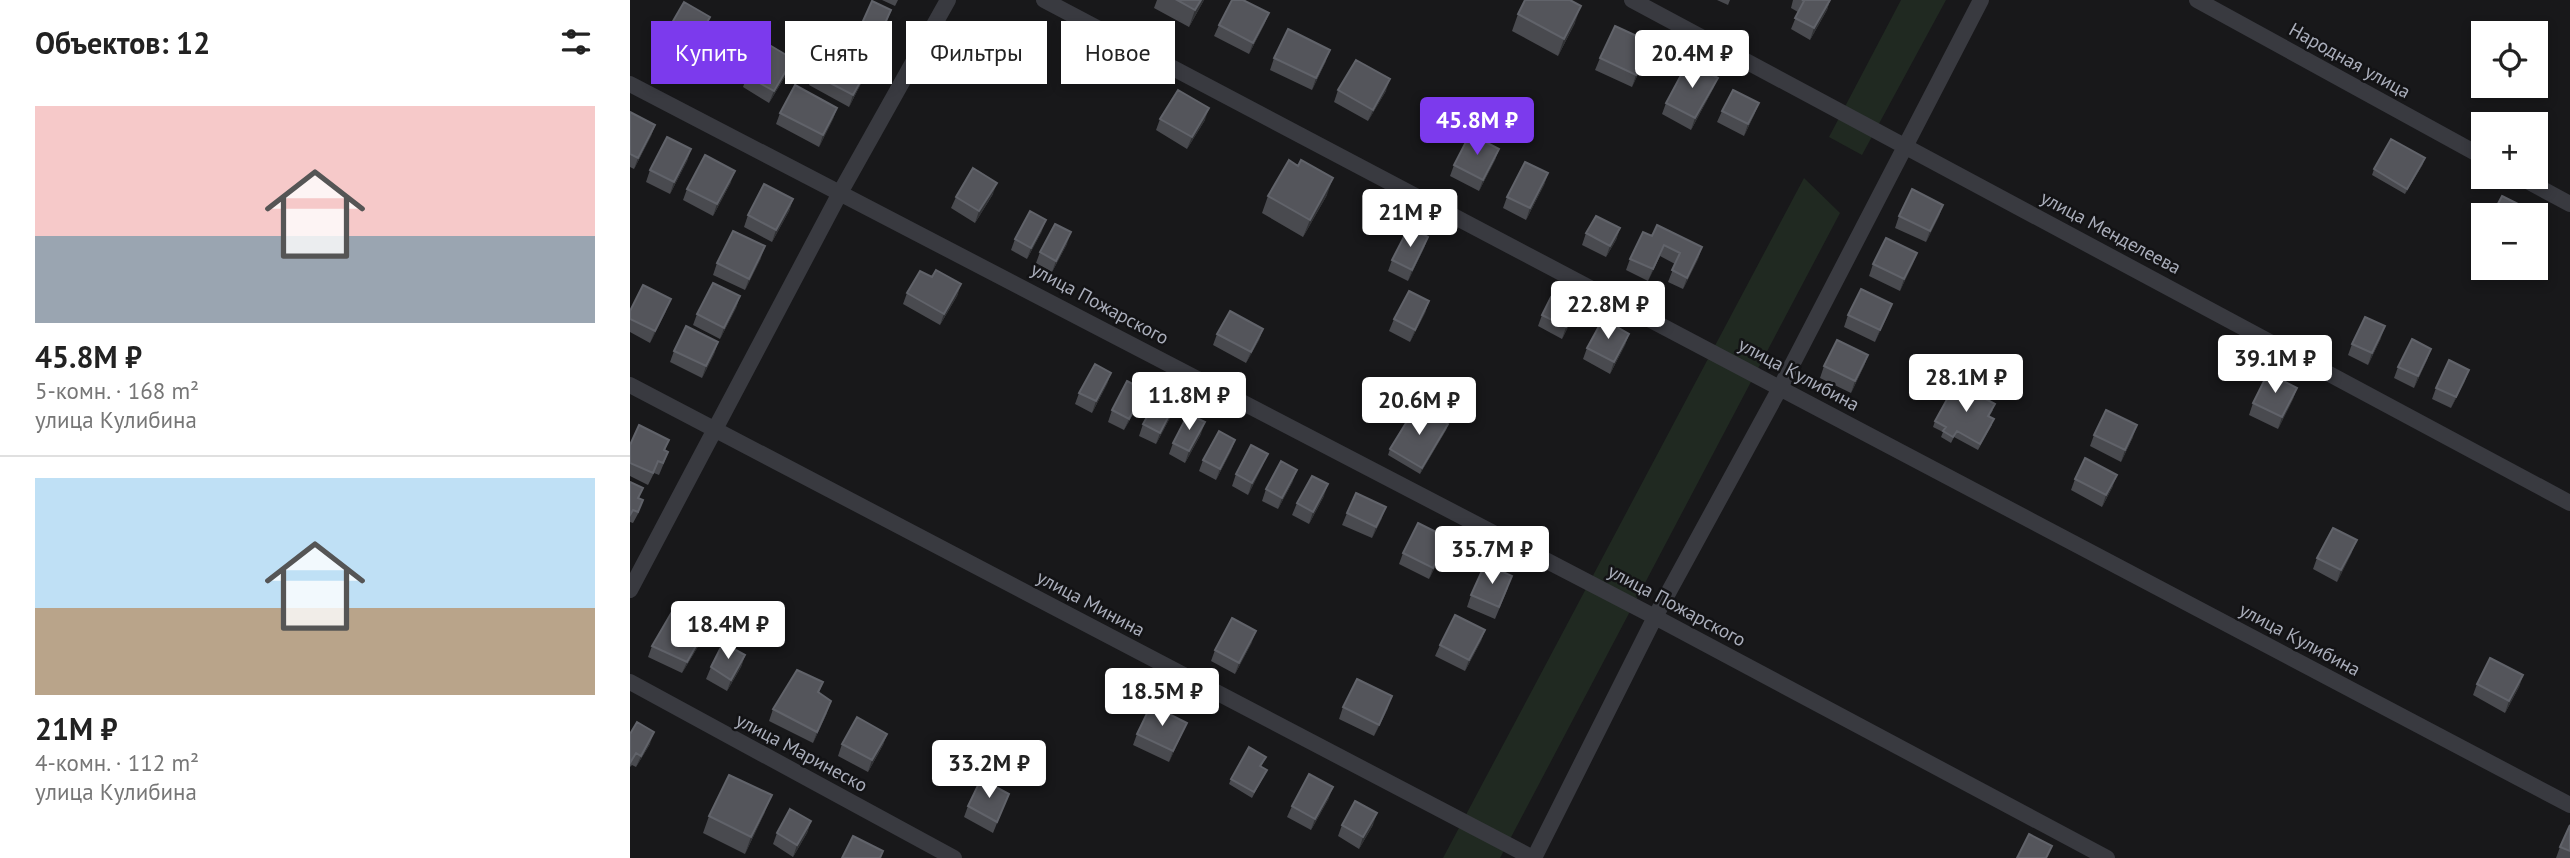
<!DOCTYPE html>
<html lang="ru">
<meta charset="utf-8">
<style>
:root{--surface:#fff;--page:#f2f2f2;--text:#222;--muted:#767676;--line:#e0e0e0;--accent:#7c3aed}
body{margin:0;font-family:"PT Sans",sans-serif;background:var(--page);color:var(--text);height:100vh;display:flex;flex-direction:column;font-size:26px;white-space:nowrap}
*{box-sizing:border-box;margin:0}
p{font-size:23px;color:var(--muted)}
.icon{flex:none;width:38px;height:38px;fill:none;stroke:currentColor;stroke-width:2;stroke-linecap:round;stroke-linejoin:round}
.map{position:relative;flex:1;overflow:hidden}
.side{display:flex;flex-direction:column;background:var(--surface);width:630px}
.side>*{flex:none}
.guide{position:absolute;left:21px;top:21px;width:665px;height:63px;display:flex;gap:14px}
.buttons{position:absolute;left:1841px;top:21px;display:grid;gap:14px}
.buttons a{display:grid;place-items:center;width:77px;height:77px;border-radius:0px;background:var(--surface);box-shadow:0 4px 10px #0003;font-size:35px}
.price{position:absolute;translate:-50% -60px;padding:0 16px;border-radius:7px;background:#fff;color:#222;font-size:23px;line-height:46px;filter:drop-shadow(0 2px 4px #0008)}
.price::after{content:'';position:absolute;left:50%;top:42px;width:21px;height:16px;margin-left:-10px;background:inherit;clip-path:polygon(0 0,100% 0,50% 100%)}
.price.active{background:var(--accent);color:#fff}
ul{padding:0;list-style:none}
li{display:grid;align-content:center;gap:14px;height:371px;padding:0 35px}
li+li{border-top:2px solid var(--line)}
li span{display:grid;place-items:center;height:217px;border-radius:0px;color:#555}
li>.icon{margin-inline-start:auto}
span .icon{width:126px;height:126px;fill:#fffc;stroke-width:1}
li b{font-size:30px}
h2{display:flex;justify-content:space-between;align-items:center;height:84px;padding:0 35px;font-size:30px}
.chip{padding:0 24px;border-radius:0px;background:var(--surface);box-shadow:0 4px 10px #0003;font-size:24px;line-height:63px}
.chip.active{background:var(--accent);color:#fff}
main{display:flex;flex:1;min-height:0}
.map>svg:first-child{display:block}
.green{fill:#202921}
.lines{fill:none;stroke-linecap:round;stroke-linejoin:round}
.minor{stroke:#393a40;stroke-width:16}
.wall{fill:#494a4f}
.shaded-wall{fill:#313235}
.building{fill:#54555b;stroke:#61636a;stroke-width:2}
.labels{text-anchor:middle;stroke-width:5;stroke-linejoin:round;paint-order:stroke}
.street-label{font-size:19px;fill:#aaaebb;stroke:#131315}
</style>
<main>
<section class="side">
<h2>Объектов: 12<svg class="icon" aria-label="filters" viewBox="0 0 24 24"><path d="M4 7h16M4 17h16"/><circle cx="9" cy="7" r="2"/><circle cx="15" cy="17" r="2"/></svg></h2>
<ul>
<li><span style="background:linear-gradient(#f6c9c9 60%,#9aa5b1 0)"><svg class="icon" aria-label="home" viewBox="0 0 24 24"><path d="M3 11l9-7 9 7M6 9v11h12V9"/></svg></span><div><b>45.8M ₽</b><p>5-комн. · 168 m²</p><p>улица Кулибина</p></div></li>
<li><span style="background:linear-gradient(#bfe0f5 60%,#b9a48a 0)"><svg class="icon" aria-label="home" viewBox="0 0 24 24"><path d="M3 11l9-7 9 7M6 9v11h12V9"/></svg></span><div><b>21M ₽</b><p>4-комн. · 112 m²</p><p>улица Кулибина</p></div></li>
</ul>
</section>
<div class="map">
<svg width="1940" height="858" viewBox="0 0 1940 858">
<rect width="100%" height="100%" fill="#18181a"/>
<!-- green -->
<path class="green" d="M1271,0h45l-84,155 -33,-18z
M1174,178l36,35 -340,645h-57z"/>
<g class="lines">
<!-- minor -->
<path class="minor" d="M414,0l1526,805
M1002,0l938,503
M1567,0l286,157
M0,84l1025,533 452,241
M1890,177l50,27
M0,385l903,473
M0,590l211,-399 107,-191
M0,682l324,176
M904,858l121,-241 125,-229 201,-388"/>
</g>
<!-- wall -->
<path class="wall" d="M252,0h16l-3,6z
M527,0h47l-15,27 -35,-19z
M1087,0h13l-2,5z
M1163,0h37l-3,10 -17,30 -19,-11 7,-17 -7,-4z
M639,13l-5,12 -15,29 -35,-18 5,-11z
M888,14l57,9 -17,33 -46,-25z
M80,17l-4,12 -19,32 -26,-14 4,-12z
M257,21l-14,31 -19,-9 4,-11z
M1022,43l-20,44 -37,-17 5,-12z
M117,49l-16,32 -28,-15 4,-11z
M644,58l52,3 -14,29 -42,-20z
M200,63l38,7 -19,37 -40,-22 4,-11z
M159,70l-20,33 -26,-16 4,-11z
M1088,78l-5,11 -22,41 -29,-16 4,-11z
M708,90l48,1 -18,30 -34,-19z
M1129,103l-5,12 -10,21 -27,-14 5,-11z
M207,108l-4,11 -14,28 -43,-23 4,-11z
M0,112l25,13 -4,11 -17,33 -4,-2z
M530,119l45,1 -18,29 -31,-19z
M61,149l-4,12 -17,33 -24,-12 4,-12z
M869,149l-4,11 -16,31 -29,-15 4,-11z
M1793,164l-18,30 -33,-19 2,-6z
M668,166l29,29 -24,42 -41,-24 6,-17z
M918,173l-4,12 -18,35 -23,-12 4,-11z
M101,182l-18,34 -30,-16 4,-11z
M363,194l-18,29 -24,-15 5,-11z
M163,199l-4,12 -17,31 -28,-15 4,-12z
M1313,205l-4,11 -13,26 -31,-14 4,-12z
M990,228l-4,12 -10,17 -24,-12 4,-12z
M412,231l-15,28 -16,-9 4,-11z
M1853,233v19l-6,-3z
M1022,236l50,11 -4,12 -15,30 -15,-7 7,-18 -15,-8 -12,25 -22,-11 4,-11z
M798,237l-4,11 -16,33 -20,-10 4,-11z
M437,244l-15,28 -16,-9 4,-11z
M1287,253l-17,38 -31,-15 4,-12z
M131,258l-16,32 -32,-15 4,-12z
M331,284l-4,12 -17,29 -37,-21 4,-11z
M110,296l-4,12 -16,31 -27,-14 4,-11z
M799,301l-4,12 -15,29 -21,-11 5,-12z
M1262,304l-17,38 -31,-15 4,-12z
M945,310l-4,11 -9,18 -24,-13 4,-11z
M0,311h36l-16,32 -20,-11z
M633,329l-4,11 -13,23 -33,-18 4,-11z
M999,334l-4,11 -15,29 -27,-15 4,-11z
M1751,338l-13,27 -20,-10 4,-11z
M88,342l-4,12 -12,24 -32,-16 4,-11z
M1801,349l-4,11 -13,28 -20,-10 4,-11z
M1238,355l-4,11 -13,27 -31,-15 4,-12z
M481,373l-4,11 -15,29 -17,-9 4,-11z
M1835,381l-14,27 -19,-9 4,-11z
M1667,388l-4,11 -15,30 -29,-14 4,-12z
M514,390l-4,12 -16,28 -16,-8 4,-12z
M545,404l-4,12 -15,28 -17,-8 4,-12z
M1363,410l-4,7 3,8 -14,25 -24,-13 -3,6 -10,-6 2,-5 -10,-5 2,-6z
M818,424l-2,6 -26,44 -32,-19 2,-6z
M571,434l-16,29 -16,-9 4,-11z
M1464,435l39,2 -12,25 -31,-16z
M39,440l-4,10 3,2 -4,11 -5,12 -5,-2 -6,12 -18,-9v-31z
M605,440l-4,11 -15,29 -17,-9 4,-11z
M633,465l-15,30 -16,-9 4,-12z
M1445,479l38,7 -11,21 -31,-17z
M663,481l-15,28 -16,-8 4,-12z
M0,482l9,30 -6,11 -3,-1z
M694,496l-15,28 -17,-9 5,-12z
M717,513l35,5 -10,20 -30,-13z
M818,538l-4,11 -15,30 -30,-15 4,-11z
M1722,552l-15,30 -24,-13 4,-11z
M878,588l-13,31 -28,-12 4,-12z
M855,630l-4,11 -16,30 -30,-15 5,-11z
M72,640l-20,33 -34,-16 4,-11z
M622,642l-17,32 -24,-13 4,-11z
M115,655l-4,12 -14,24 -21,-12 5,-12z
M1893,675l-4,12 -14,26 -32,-18 4,-11z
M193,682l-4,11 8,20 -14,30 -44,-22 4,-12z
M713,707l45,1 -14,28 -35,-17z
M0,734l20,10 -14,23 -4,-2 -2,2z
M257,734l-4,11 -15,27 -30,-16 4,-12z
M507,734h45l-13,28 -36,-17z
M636,757l-5,10 6,3 -15,28 -23,-14 2,-5z
M699,798l-18,32 -24,-13 5,-11z
M338,806h36l-11,27 -29,-16z
M135,812l-20,42 -42,-21 6,-17z
M181,821l-4,12 -14,24 -20,-13 4,-11z
M712,825h31l-14,24 -21,-13z
M1940,825v33h-14l4,-11z"/>
<!-- shaded-wall -->
<path class="shaded-wall" d="M571,0h3l-15,27 6,-17z
M1200,0l-3,10 -17,30 4,-12z
M951,6l-6,17 -17,33 6,-17z
M261,10l-4,11 -14,31 4,-11z
M639,13l-5,12 -15,29 4,-11z
M80,17l-4,12 -19,32 4,-11z
M122,37l-5,12 -16,32 4,-12z
M1022,43l-4,11 -16,33 4,-12z
M700,50l-4,11 -14,29 4,-12z
M163,59l-4,11 -20,33 5,-12z
M243,59l-5,11 -19,37 4,-12z
M1088,78l-5,11 -22,41 4,-12z
M760,79l-4,12 -18,30 5,-11z
M1129,103l-5,12 -10,21 4,-12z
M207,108l-4,11 -14,28 4,-12z
M579,108l-4,12 -18,29 5,-12z
M25,125l-4,11 -17,33 4,-11z
M61,149l-4,12 -17,33 4,-12z
M869,149l-4,11 -16,31 4,-11z
M1795,158l-2,6 -18,30 2,-5z
M105,171l-4,11 -18,34 4,-12z
M918,173l-4,12 -18,35 4,-12z
M703,178l-6,17 -24,42 7,-17z
M367,183l-4,11 -18,29 4,-12z
M163,199l-4,12 -17,31 4,-12z
M1313,205l-4,11 -13,26 4,-11z
M416,220l-4,11 -15,28 4,-11z
M990,228l-4,12 -10,17 4,-11z
M441,232l-4,12 -15,28 4,-11z
M798,237l-4,11 -16,33 4,-11z
M1034,245l-4,11 -12,25 5,-12z
M135,246l-4,12 -16,32 4,-11z
M1072,247l-4,12 -15,30 4,-11z
M1287,253l-4,11 -13,27 4,-12z
M331,284l-4,12 -17,29 4,-11z
M110,296l-4,12 -16,31 4,-11z
M41,299l-5,12 -16,32 5,-12z
M799,301l-4,12 -15,29 5,-12z
M1262,304l-4,11 -13,27 5,-12z
M945,310l-4,11 -9,18 4,-12z
M1755,326l-4,12 -13,27 4,-12z
M633,329l-4,11 -13,23 5,-11z
M999,334l-4,11 -15,29 4,-12z
M88,342l-4,12 -12,24 4,-12z
M1801,349l-4,11 -13,28 4,-12z
M1238,355l-4,11 -13,27 4,-12z
M1839,370l-4,11 -14,27 5,-11z
M481,373l-4,11 -15,29 4,-12z
M1667,388l-4,11 -15,30 4,-12z
M514,390l-4,12 -16,28 5,-11z
M545,404l-4,12 -15,28 4,-11z
M575,422l-4,12 -16,29 4,-12z
M818,424l-2,6 -26,44 2,-6z
M1507,425l-4,12 -12,25 4,-12z
M605,440l-4,11 -15,29 4,-11z
M638,454l-5,11 -15,30 4,-12z
M667,470l-4,11 -15,28 4,-11z
M1487,475l-4,11 -11,21 4,-12z
M698,484l-4,12 -15,28 4,-12z
M756,507l-4,11 -10,20 4,-11z
M818,538l-4,11 -15,30 4,-11z
M1727,540l-5,12 -15,30 4,-12z
M76,628l-4,12 -20,33 5,-11z
M855,630l-4,11 -16,30 4,-11z
M626,631l-4,11 -17,32 4,-11z
M115,655l-4,12 -14,24 4,-11z
M1893,675l-4,12 -14,26 4,-12z
M762,696l-4,12 -14,28 5,-11z
M201,701l-4,12 -14,30 4,-11z
M557,723l-5,11 -13,28 4,-11z
M24,732l-4,12 -14,23 5,-11z
M257,734l-4,11 -15,27 4,-12z
M703,787l-4,11 -18,32 4,-11z
M142,795l-7,17 -20,42 6,-17z
M747,813l-4,12 -14,24 4,-12z
M181,821l-4,12 -14,24 4,-12z"/>
<!-- building -->
<path class="building" d="M547,0h24l-6,10z
M602,0h11l26,13 -16,30 -34,-18z
M895,0h45l11,6 -17,33 -46,-25z
M1172,0h28l-16,28 -19,-10 9,-17z
M242,1l19,9 -14,31 -19,-9z
M54,2l26,15 -19,33 -26,-15z
M94,23l28,14 -17,32 -28,-14z
M985,26l37,17 -16,32 -36,-17z
M658,29l42,21 -14,28 -42,-20z
M211,42l32,17 -20,36 -40,-21 9,-16 8,5z
M136,43l27,16 -19,32 -27,-15z
M726,60l34,19 -17,31 -35,-20z
M1058,62l30,16 -23,40 -29,-15z
M165,85l42,23 -14,27 -43,-22z
M548,90l31,18 -17,29 -32,-18z
M1103,90l26,13 -11,21 -26,-13z
M0,112l25,13 -17,33 -8,-4z
M840,134l29,15 -16,31 -29,-15z
M37,137l24,12 -17,33 -24,-12z
M1761,139l34,19 -18,31 -33,-20z
M75,155l30,16 -18,33 -30,-15z
M659,160l9,6 3,-6 32,18 -23,42 -42,-24z
M895,162l23,11 -18,35 -23,-11z
M343,168l24,15 -18,28 -23,-14z
M134,184l29,15 -17,31 -28,-15z
M1282,189l31,16 -13,26 -31,-15z
M1872,196l24,12 -4,7h-30z
M400,211l16,9 -15,28 -16,-9z
M966,216l24,12 -10,18 -24,-13z
M425,224l16,8 -15,29 -16,-9z
M1027,225l45,22 -15,31 -15,-8 8,-17 -16,-8 -11,24 -23,-10 13,-27 9,4z
M779,227l19,10 -16,33 -20,-10z
M103,231l32,15 -16,33 -32,-16z
M1256,238l31,15 -13,26 -31,-15z
M306,270l25,14 -17,30 -37,-21 13,-22 12,6z
M83,283l27,13 -16,32 -27,-14z
M13,285l28,14 -16,32 -25,-12v-8z
M1231,289l31,15 -12,26 -32,-15z
M779,291l20,10 -14,29 -21,-11z
M921,297l24,13 -9,17 -24,-12z
M600,311l33,18 -12,23 -34,-18z
M1735,317l20,9 -13,27 -20,-9z
M973,319l26,15 -15,28 -27,-14z
M56,326l32,16 -12,24 -32,-15z
M1782,339l19,10 -13,27 -20,-9z
M1207,340l31,15 -13,26 -31,-15z
M1819,360l20,10 -13,27 -20,-9z
M465,364l16,9 -15,28 -17,-8z
M1638,373l29,15 -15,29 -29,-14z
M497,381l17,9 -15,29 -17,-9z
M1326,383l39,21 -7,12 6,3 -14,25 -23,-13 -4,6 -10,-6 3,-4 -11,-6z
M529,395l16,9 -15,29 -17,-9z
M787,405l31,19 -26,44 -32,-19z
M1476,410l31,15 -12,25 -31,-15z
M558,414l17,8 -16,29 -16,-8z
M9,425l30,15 -5,10 4,2 -5,11 -5,-2 -5,12 -23,-10v-18z
M589,431l16,9 -15,29 -17,-9z
M621,445l17,9 -16,29 -16,-9z
M1455,458l32,17 -11,20 -31,-16z
M651,461l16,9 -15,28 -16,-9z
M682,476l16,8 -15,28 -16,-9z
M0,482l13,6 -5,10 5,2 -5,12 -5,-2 -3,5z
M726,493l30,14 -10,20 -29,-14z
M788,523l30,15 -15,30 -30,-15z
M1703,528l24,12 -16,30 -24,-12z
M855,564l27,12 -13,31 -28,-12z
M43,610l33,18 -19,34 -35,-16z
M825,615l30,15 -16,30 -29,-15z
M602,618l24,13 -17,32 -24,-13z
M93,643l22,12 -14,25 -20,-13z
M1860,658l33,17 -14,26 -32,-17z
M167,670l26,12 -5,10 13,9 -14,31 -44,-23z
M727,679l35,17 -13,29 -36,-18z
M521,705l36,18 -14,28 -36,-17z
M227,717l30,17 -15,26 -30,-16z
M7,722l17,10 -13,24 -5,-3 -6,10v-29z
M619,747l17,10 -6,9 7,4 -13,22 -23,-13z
M679,774l24,13 -18,32 -23,-13z
M99,775l43,20 -21,42 -42,-21z
M351,779l28,15 -12,28 -29,-16z
M725,801l22,12 -14,24 -21,-12z
M160,809l21,12 -14,24 -20,-12z
M1940,825v26l-10,-4z
M1399,834l23,12 -6,12h-29z
M223,836l30,15 -3,7h-38z"/>
<g class="labels">
<!-- street labels -->
<g class="street-label">
<text transform="translate(1720 60) rotate(29)" y="7">Народная улица</text>
<text transform="translate(1481 232) rotate(28)" y="7">улица Менделеева</text>
<text transform="translate(470 303) rotate(28)" y="7">улица Пожарского</text>
<text transform="translate(1169 374) rotate(28)" y="7">улица Кулибина</text>
<text transform="translate(461 603) rotate(28)" y="7">улица Минина</text>
<text transform="translate(1047 605) rotate(28)" y="7">улица Пожарского</text>
<text transform="translate(1670 639) rotate(28)" y="7">улица Кулибина</text>
<text transform="translate(172 752) rotate(28)" y="7">улица Маринеско</text>
</g>
</g>
</svg>
<div class="buttons">
<a><svg class="icon" aria-label="locate" viewBox="0 0 24 24"><circle cx="12" cy="12" r="6"/><path d="M12 2v4M12 18v4M2 12h4M18 12h4"/></svg></a>
<a>+</a>
<a>−</a>
</div>
<b class="price" style="left:1062px;top:90px">20.4M ₽</b>
<b class="price active" style="left:847px;top:157px">45.8M ₽</b>
<b class="price" style="left:780px;top:249px">21M ₽</b>
<b class="price" style="left:978px;top:341px">22.8M ₽</b>
<b class="price" style="left:1645px;top:395px">39.1M ₽</b>
<b class="price" style="left:1336px;top:414px">28.1M ₽</b>
<b class="price" style="left:559px;top:432px">11.8M ₽</b>
<b class="price" style="left:789px;top:437px">20.6M ₽</b>
<b class="price" style="left:862px;top:586px">35.7M ₽</b>
<b class="price" style="left:98px;top:661px">18.4M ₽</b>
<b class="price" style="left:532px;top:728px">18.5M ₽</b>
<b class="price" style="left:359px;top:800px">33.2M ₽</b>
<div class="guide">
<a class="chip active">Купить</a>
<a class="chip">Снять</a>
<a class="chip">Фильтры</a>
<a class="chip">Новое</a>
</div>
</div>
</main>
